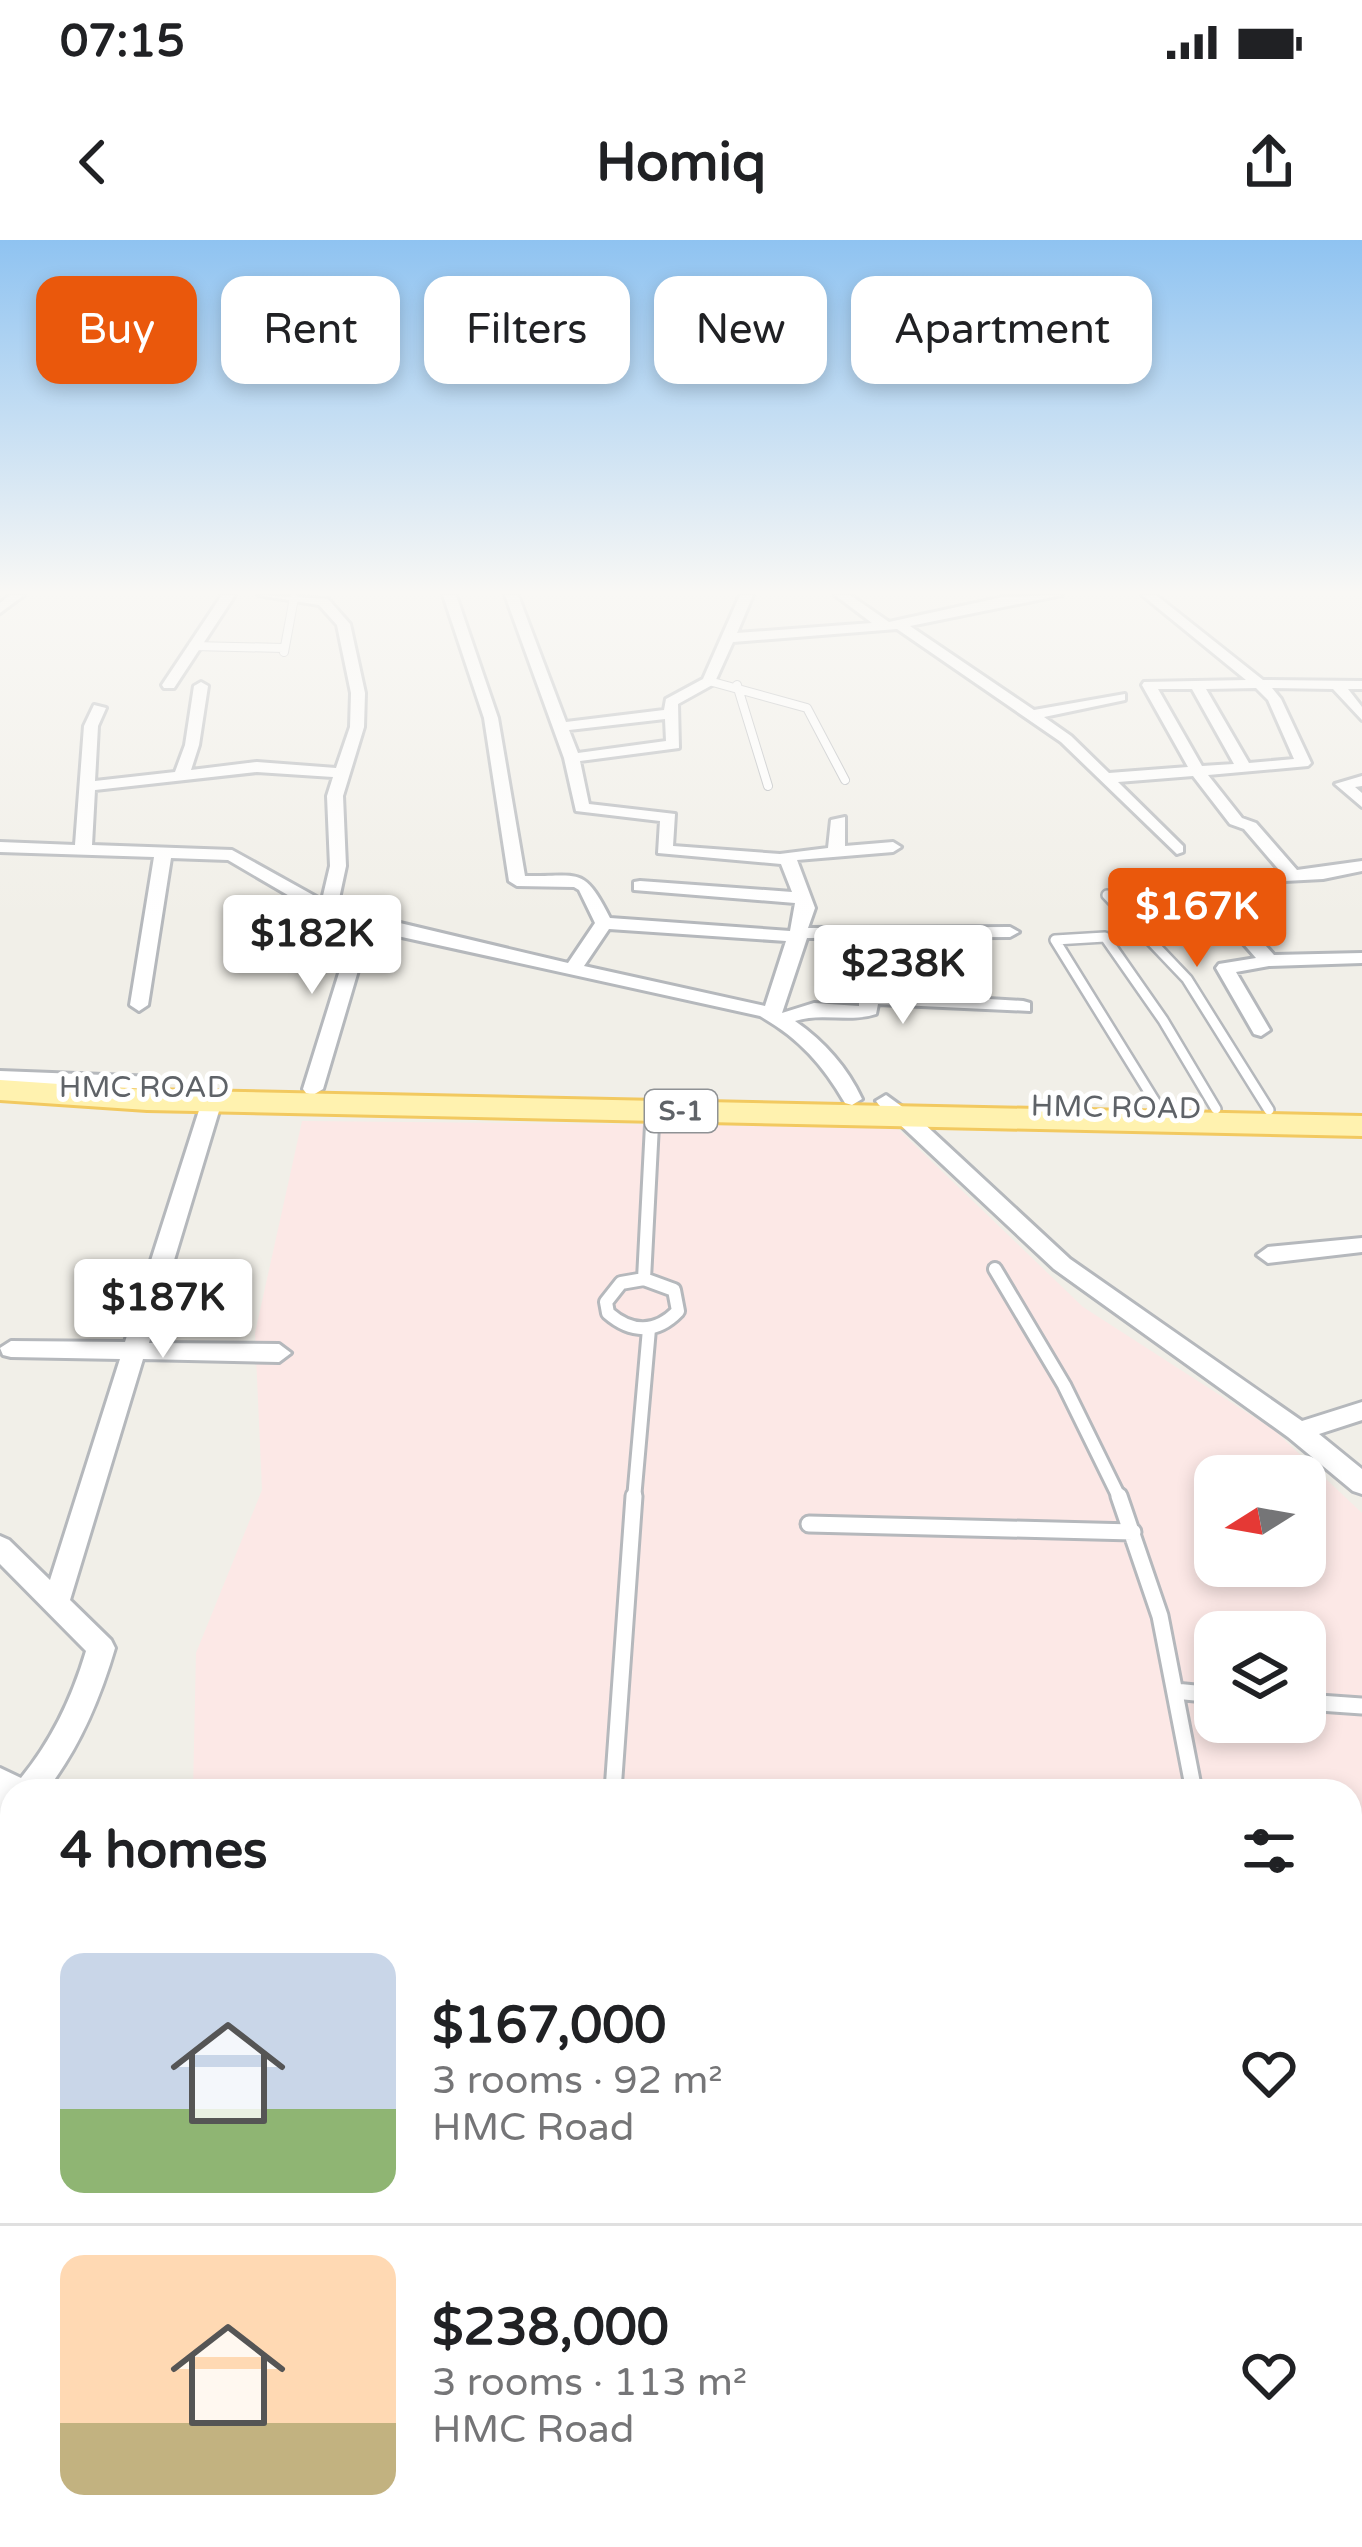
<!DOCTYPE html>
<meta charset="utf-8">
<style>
:root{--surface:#fff;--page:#f2f2f2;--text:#202124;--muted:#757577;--line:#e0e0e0;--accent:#ea580c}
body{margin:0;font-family:"Varela Round",sans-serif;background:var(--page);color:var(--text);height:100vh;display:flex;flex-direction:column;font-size:45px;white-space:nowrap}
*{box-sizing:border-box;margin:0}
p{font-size:39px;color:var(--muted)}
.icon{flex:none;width:66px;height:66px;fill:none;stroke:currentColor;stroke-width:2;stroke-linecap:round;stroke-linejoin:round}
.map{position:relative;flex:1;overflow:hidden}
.sheet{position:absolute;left:0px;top:1539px;width:1362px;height:768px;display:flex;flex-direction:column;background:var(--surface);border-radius:36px 36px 0 0;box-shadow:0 6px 18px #0003}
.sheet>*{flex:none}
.guide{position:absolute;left:36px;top:36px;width:1290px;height:108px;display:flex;gap:24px}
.needle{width:78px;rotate:259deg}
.buttons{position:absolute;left:1194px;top:1215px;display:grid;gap:24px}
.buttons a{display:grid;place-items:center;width:132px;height:132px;border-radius:24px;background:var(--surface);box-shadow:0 6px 18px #0003;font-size:60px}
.price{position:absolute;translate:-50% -102px;padding:0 27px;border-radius:12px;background:#fff;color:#222;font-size:39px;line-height:78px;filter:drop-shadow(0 3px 6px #0008)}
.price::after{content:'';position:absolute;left:50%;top:72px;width:36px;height:27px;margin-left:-18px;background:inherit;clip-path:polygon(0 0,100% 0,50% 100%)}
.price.selected{background:var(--accent);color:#fff}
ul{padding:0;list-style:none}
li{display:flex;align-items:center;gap:36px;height:300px;padding:0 60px}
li+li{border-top:3px solid var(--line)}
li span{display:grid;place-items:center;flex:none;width:336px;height:240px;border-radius:24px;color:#555}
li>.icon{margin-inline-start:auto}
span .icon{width:144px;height:144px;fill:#fffc;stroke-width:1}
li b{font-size:51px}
h2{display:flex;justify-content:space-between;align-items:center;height:144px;padding:0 60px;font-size:51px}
.pill{padding:0 42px;border-radius:24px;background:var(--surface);box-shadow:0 6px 18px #0003;font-size:42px;line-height:108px}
.pill.selected{background:var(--accent);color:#fff}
.status{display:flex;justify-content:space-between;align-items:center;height:84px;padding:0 60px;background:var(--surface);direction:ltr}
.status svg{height:33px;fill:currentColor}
header{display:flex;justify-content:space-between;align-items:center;height:156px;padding:0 60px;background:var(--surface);font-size:54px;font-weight:700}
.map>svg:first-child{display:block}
.medical{fill:#fce8e6;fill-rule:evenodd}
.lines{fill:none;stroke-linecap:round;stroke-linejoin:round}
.service-far4-casing{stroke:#b5b8bc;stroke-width:10}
.service-far3-casing{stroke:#b5b8bc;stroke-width:14}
.service-far2-casing{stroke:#b5b8bc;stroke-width:18}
.service-far1-casing{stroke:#b5b8bc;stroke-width:21}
.service-casing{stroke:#b5b8bc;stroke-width:24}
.minor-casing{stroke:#b5b8bc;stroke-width:6}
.primary-casing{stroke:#f2c960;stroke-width:6}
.service-far4{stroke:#fff;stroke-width:8}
.service-far3{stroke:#fff;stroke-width:9}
.service-far2{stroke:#fff;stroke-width:12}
.service-far1{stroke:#fff;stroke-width:15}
.service{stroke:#fff;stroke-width:18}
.minor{fill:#fff;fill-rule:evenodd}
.primary{fill:#fff2af;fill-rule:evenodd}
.labels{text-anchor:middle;stroke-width:10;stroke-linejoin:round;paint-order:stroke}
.shield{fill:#fff;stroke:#8f9295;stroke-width:3}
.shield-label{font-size:27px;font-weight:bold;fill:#5f6368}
.street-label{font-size:30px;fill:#5f6368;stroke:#fff}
</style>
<div class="status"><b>07:15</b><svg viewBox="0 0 49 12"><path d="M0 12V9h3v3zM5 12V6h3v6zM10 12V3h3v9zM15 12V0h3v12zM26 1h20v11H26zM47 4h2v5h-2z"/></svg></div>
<header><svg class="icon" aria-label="back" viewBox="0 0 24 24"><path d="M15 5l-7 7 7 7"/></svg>Homiq<svg class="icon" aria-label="share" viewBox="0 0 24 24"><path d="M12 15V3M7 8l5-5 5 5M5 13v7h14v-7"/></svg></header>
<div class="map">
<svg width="1362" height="2307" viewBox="0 0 1362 2307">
<rect width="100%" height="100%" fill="#f1efe8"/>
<!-- medical -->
<path class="medical" d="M302,881l594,6 187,180 191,123 88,83v1034h-1189l1,-12h1176v-744h-1157l3,-138 66,-163 -7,-157zM1215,1236h90v90h-90zM1215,1392h90v90h-90z"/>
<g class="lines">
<defs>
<path id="service-far4" d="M193,406l91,2
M284,412l10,-54
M709,441l98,27 38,72
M737,445l31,101"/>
<path id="service-far3" d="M1107,655l80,84 82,131
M1159,868l-104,-168 50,-3 58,83 53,89
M652,888l2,-32"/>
<path id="service-far2" d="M995,1029l69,116 56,114
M644,1039l30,11 4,21c-22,23 -47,22 -70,2l-2,-11 15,-19z
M644,1039l8,-154
M634,1259l15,-170"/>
<path id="service-far1" d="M1119,1256l41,120 34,175
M809,1284l324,8
M1175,1451l40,4
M1305,1462l57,4
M613,1551l21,-295"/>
<path id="service" d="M1350,1885h12"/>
<path id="minor" d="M10,355h14l-24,18v-10z
M222,355h13l-61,93h-10l-2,-3z
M258,355l70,4 22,25 15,69 -1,34 -21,69 3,70 -9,42 231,55 27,-40 -16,-33 -5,-3 -57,-1 -8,-5 -25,-163 -41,-123h13l42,123 27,158c55,1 58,-11 85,42l180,13 5,-28 -161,-13v-8l6,-1 152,11 -11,-28 -123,-11 2,-32 -84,-10 -12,-53 -59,-163h13l48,127 98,-12 2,-11 37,-20 37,-84h13l-16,38 135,-10 -37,-28h15l39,27 114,-25 59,-2 -152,31 124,84 91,-16v6l-81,17 27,19 38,37 79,-6 -46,-82 2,-3 102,-2 -104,-85h14l107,85 99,1v8h-14l14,18v13l-29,-31 -61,-1 9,11 30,64 -3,3 -100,9 34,43 14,5 41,47 65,-9v10l-39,8 -112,6 63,70 88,-2v10l-93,3 -33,6 34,58 -9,6 -7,-2 -38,-66 3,-4 37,-6 -63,-72 -20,1 -8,-5 8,-5 107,-6 -36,-42 -14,-5 -37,-48 -75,6 65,64v6l-6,2 -116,-112 -164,-113 -164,13 -19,42 -36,20 1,44 -99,13 9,43 86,10 -2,32 107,8 48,-6 3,-28 14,-3v29l48,-4 8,5 -8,5 -96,8 18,48 -7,20 202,-1 9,5 -9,5 -203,1 -25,75 32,-10 45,3v-8l9,-6 155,9 7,2v8l-152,-7 -2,10c-27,9 -54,-2 -81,7 30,21 52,46 67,78l-10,6 -7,-2c-22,-38 -46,-65 -85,-87l-390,-86 -47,159 -10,6 -7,-2 -3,-4 51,-164 -32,-10 -94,-55 -57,-2 -23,147 -9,6 -9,-6 24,-148 -154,-5v-10l75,3 9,-119 10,-21 12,3 -8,18 -3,55 80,-9 10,-27 9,-59 7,-4 7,4 -9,59 -8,25 66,-8 79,6 14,-41 1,-34 -14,-68 -18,-20zM1256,448l12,12 26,59 -45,4 -43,-74zM1158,449h34l42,75 -32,2zM665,479l1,22 -88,12 -9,-23zM257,532l76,5 -6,19 3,70 -8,34 -90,-50 -140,-5 3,-55zM609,689l177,12 -21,65 -181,-40z
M1362,536v10l-7,1 7,6v14l-27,-23z
M0,831l156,6 10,6 -10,6 -156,-6z
M212,855l10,6 -73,242 130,1 12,9 -12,9 -136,-3 -73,241 41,40 4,8c-15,51 -36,101 -69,143h-34v40l-12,6v-69l21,10c31,-38 51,-80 65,-127l-86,-87v-28l9,4 41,40 70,-221 -109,-2 -8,-2 -3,-7 11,-7 114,1 77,-241z
M886,855l33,24 151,140 232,162 60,-19v18l-43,14 43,35v25l-9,-3 -65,-54 -234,-168 -175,-164 -3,-4z
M1362,998v14l-94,11 -11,-8 11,-8z"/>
<path id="primary" d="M0,840l147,10 1215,26v20l-1215,-26 -147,-10z"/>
</defs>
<!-- service-far4 casing -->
<use href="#service-far4" class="service-far4-casing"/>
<!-- service-far3 casing -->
<use href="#service-far3" class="service-far3-casing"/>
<!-- service-far2 casing -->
<use href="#service-far2" class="service-far2-casing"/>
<!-- service-far1 casing -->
<use href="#service-far1" class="service-far1-casing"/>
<!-- service casing -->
<use href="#service" class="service-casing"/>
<!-- minor casing -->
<use href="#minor" class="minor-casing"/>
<!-- primary casing -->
<use href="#primary" class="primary-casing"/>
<!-- service-far4 -->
<use href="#service-far4" class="service-far4"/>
<!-- service-far3 -->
<use href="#service-far3" class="service-far3"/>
<!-- service-far2 -->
<use href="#service-far2" class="service-far2"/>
<!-- service-far1 -->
<use href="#service-far1" class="service-far1"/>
<!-- service -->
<use href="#service" class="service"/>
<!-- minor -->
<use href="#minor" class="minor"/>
<!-- primary -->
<use href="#primary" class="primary"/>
</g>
<!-- sky -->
<linearGradient id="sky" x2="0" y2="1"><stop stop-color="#8fc3f1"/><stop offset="0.52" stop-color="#f9f8f5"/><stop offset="1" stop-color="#f9f8f5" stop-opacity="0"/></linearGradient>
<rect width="1362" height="678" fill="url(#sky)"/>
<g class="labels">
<!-- shield labels -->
<rect class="shield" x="645" y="850" width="72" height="42" rx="9"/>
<g class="shield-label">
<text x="681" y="880">S-1</text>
</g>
<!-- street labels -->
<g class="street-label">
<text x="144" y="857">HMC ROAD</text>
<text transform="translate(1116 867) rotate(1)" y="10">HMC ROAD</text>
</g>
</g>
</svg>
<div class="buttons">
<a><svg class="needle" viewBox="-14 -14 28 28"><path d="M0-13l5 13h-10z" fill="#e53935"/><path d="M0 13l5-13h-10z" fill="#757577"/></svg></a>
<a><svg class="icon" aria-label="layers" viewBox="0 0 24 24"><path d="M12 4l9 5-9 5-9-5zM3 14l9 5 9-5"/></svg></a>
</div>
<b class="price selected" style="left:1197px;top:730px">$167K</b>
<b class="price" style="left:312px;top:757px">$182K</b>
<b class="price" style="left:903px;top:787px">$238K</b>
<b class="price" style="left:163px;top:1121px">$187K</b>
<div class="guide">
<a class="pill selected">Buy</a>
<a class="pill">Rent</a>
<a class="pill">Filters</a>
<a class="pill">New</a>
<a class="pill">Apartment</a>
</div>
<section class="sheet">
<h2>4 homes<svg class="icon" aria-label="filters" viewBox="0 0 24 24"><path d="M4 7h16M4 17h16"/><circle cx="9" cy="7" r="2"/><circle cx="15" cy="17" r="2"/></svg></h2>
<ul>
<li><span style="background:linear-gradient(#c9d6e8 65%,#8fb573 0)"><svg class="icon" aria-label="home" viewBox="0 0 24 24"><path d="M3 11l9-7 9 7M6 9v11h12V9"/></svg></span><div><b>$167,000</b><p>3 rooms · 92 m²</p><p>HMC Road</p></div><svg class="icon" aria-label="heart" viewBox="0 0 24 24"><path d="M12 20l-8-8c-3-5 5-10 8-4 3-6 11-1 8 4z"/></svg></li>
<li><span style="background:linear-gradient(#ffd9b3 70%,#c2b280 0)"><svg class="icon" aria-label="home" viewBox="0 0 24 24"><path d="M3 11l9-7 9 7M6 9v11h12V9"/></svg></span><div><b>$238,000</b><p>3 rooms · 113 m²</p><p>HMC Road</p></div><svg class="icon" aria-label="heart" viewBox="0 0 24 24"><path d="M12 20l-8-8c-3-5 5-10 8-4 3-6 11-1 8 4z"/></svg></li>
</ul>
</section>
</div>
